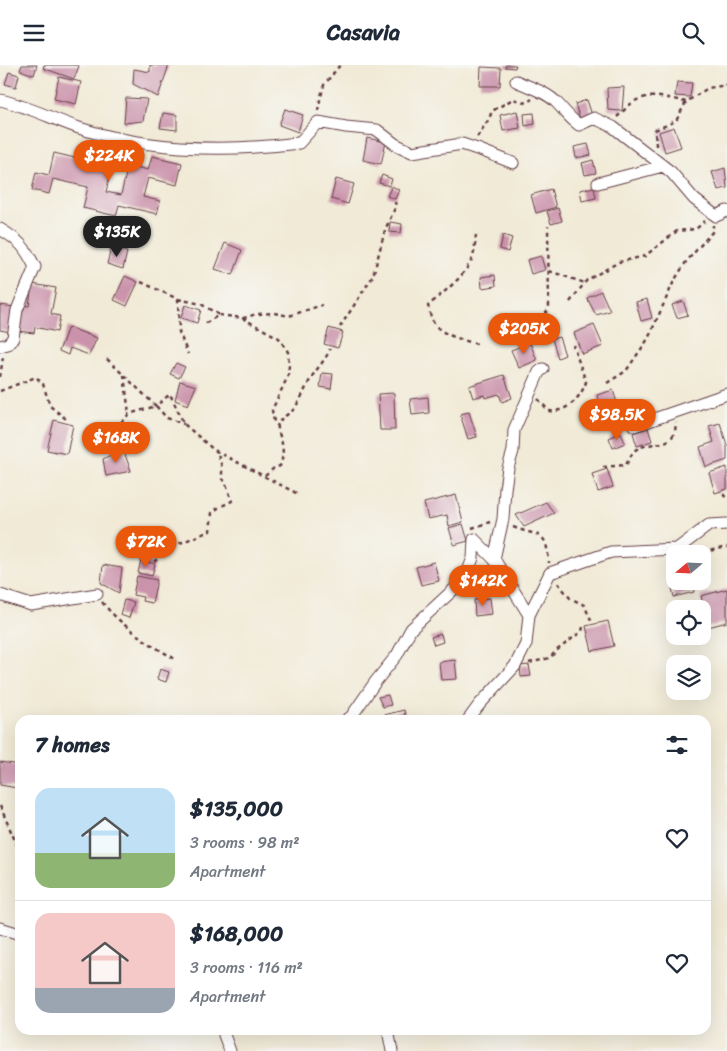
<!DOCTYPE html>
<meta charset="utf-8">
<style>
:root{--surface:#fff;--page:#f2f2f3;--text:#1f2937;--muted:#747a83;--line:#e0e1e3;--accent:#ea580c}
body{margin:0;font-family:Sriracha,sans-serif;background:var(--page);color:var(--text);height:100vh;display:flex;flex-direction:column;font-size:19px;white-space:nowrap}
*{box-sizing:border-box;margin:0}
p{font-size:16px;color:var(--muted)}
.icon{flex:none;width:28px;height:28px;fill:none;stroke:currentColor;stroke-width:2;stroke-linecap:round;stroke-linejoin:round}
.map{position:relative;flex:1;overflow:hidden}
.details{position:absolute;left:15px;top:650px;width:696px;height:320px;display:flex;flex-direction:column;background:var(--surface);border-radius:15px;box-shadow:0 5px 20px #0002}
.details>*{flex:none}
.needle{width:32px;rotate:251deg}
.tools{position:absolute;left:666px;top:480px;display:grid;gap:10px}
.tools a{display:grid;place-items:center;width:45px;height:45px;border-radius:10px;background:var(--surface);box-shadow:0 5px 20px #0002;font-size:25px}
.price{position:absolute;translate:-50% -42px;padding:0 11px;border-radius:18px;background:var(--accent);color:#fff;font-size:16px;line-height:32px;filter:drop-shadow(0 1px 2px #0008)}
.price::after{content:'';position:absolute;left:50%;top:30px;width:15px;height:11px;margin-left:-8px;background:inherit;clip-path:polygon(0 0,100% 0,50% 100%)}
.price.on{background:#222;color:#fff}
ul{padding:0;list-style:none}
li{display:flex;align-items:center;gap:15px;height:125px;padding:0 20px}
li+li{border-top:1px solid var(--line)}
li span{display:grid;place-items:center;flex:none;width:140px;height:100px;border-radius:15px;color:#555}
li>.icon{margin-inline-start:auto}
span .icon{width:60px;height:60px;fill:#fffc;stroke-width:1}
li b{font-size:21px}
h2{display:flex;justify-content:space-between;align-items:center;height:60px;padding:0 20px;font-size:21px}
header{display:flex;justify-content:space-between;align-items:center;height:65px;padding:0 20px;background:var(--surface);font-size:22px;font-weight:700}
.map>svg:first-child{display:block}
.building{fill:#cb93ab}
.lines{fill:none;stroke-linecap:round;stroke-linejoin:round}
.street-casing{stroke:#633d45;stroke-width:13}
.path{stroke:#633d45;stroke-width:2.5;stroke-dasharray:4 4;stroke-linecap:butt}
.street{stroke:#fff;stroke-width:11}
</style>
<header><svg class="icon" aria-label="menu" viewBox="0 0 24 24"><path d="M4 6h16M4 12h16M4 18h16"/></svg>Casavia<svg class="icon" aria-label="search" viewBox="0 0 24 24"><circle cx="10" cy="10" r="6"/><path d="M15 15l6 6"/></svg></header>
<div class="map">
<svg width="727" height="986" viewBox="0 0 727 986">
<rect width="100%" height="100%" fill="#f6f6f2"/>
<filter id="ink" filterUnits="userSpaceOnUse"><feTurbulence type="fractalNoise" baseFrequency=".02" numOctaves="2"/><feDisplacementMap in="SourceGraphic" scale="10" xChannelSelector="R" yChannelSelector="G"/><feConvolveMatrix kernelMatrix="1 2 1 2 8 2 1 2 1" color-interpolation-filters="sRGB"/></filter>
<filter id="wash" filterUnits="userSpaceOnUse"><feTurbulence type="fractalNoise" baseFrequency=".0096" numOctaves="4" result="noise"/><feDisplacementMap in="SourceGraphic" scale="20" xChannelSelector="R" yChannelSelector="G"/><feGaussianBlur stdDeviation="1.12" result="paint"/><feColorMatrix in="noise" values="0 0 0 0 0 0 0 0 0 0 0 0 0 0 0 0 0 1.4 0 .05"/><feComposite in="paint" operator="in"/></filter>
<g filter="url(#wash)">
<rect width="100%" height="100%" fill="#f1ead6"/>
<g id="blocks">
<!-- building -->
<path class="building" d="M22,0h15l-3,10 -14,-5z
M44,0h33l2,1 -5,13 -31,-11z
M150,0h19l-11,32 -25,-13 1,-15 16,3z
M506,0h10l-1,3 -10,-1z
M481,2l20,1 -1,18h-20z
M9,7l10,3 -3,12 -11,-3z
M59,12l22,5 -5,22 -22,-5z
M677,17l15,1 -2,14 -15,-1z
M624,22l-2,24 -14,-1 -1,-22z
M126,33l21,1 -4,22 -19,2z
M587,35l5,15 -12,4 -5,-15z
M285,44l18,6 -5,17 -19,-7z
M517,46l3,17 -17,3 -3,-16z
M163,48l14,2v15l-17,-2z
M534,48l1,11 -10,2 -1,-12z
M674,62l7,20 -16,5 -6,-20z
M367,73l19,4 -5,22 -18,-4z
M588,79l3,11 -15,3 -2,-11z
M78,84l10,3 -2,8 26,6 -6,26 15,3 7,-30 20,5 4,-14 30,7 -5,22 -29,-7 -5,19 17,4 -3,13 -38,-9 -3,11 -33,-8 5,-21 -35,-8 -4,15 -17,-4 4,-18 13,3 5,-22 21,5z
M593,95l3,13 -11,2 -3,-12z
M725,103l2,20 -9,2 -6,-18z
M382,110l10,4 -2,7 -11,-3z
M336,114l18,5 -6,20 -17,-5z
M392,121l7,4 -4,9 -8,-3z
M594,122l2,11 -14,3 -2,-11z
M551,124l5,18 -20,6 -5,-18z
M558,143l4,13 -11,3 -4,-13z
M390,157l12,2 -1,9 -12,-1z
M503,170l9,3 -4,14 -8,-3z
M225,178l17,7 -9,25 -18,-6z
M111,183l16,4 -4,17 -16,-5z
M541,191l4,14 -14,4 -4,-14z
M495,210l1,11 -14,2 -1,-11z
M125,211l13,6 -11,24 -13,-6z
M32,219l24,4 -5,26 9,2 -3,16 -22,-5 -1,6 -16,-2 5,-26 6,1z
M601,226l9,20 -14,4 -9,-17z
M647,234l5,19 -11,3 -5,-19z
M683,236l5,14 -11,3 -5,-13z
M0,240l15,2 -4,25 -11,-2z
M185,240l16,5 -4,13 -16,-5z
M594,260l9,21 -21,8 -8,-21z
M68,262l29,11 -8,17 -19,-7 -2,7 -9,-4z
M329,263l14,4 -5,16 -14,-4z
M559,272l6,18 -7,3 -6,-19z
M530,278l7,17 -18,8 -8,-18z
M176,298l9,4 -6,11 -9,-4z
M322,308l11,1 -2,15 -11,-2z
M504,310l8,23 -10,4 -3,-8 -14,4 -1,-3 -11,3 -4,-12z
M180,316l16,5 -8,19 -13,-5z
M613,325l5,16 -16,5 -5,-16z
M394,328l1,37h-15l-2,-36z
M428,332l1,16 -17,2 -2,-16z
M469,347l8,25 -9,2 -8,-25z
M54,355l19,5 -6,29 -20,-4z
M720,358l7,22v15l-21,7 -6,-20 14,-5 -5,-16z
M648,363l4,13 -15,5 -4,-13z
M621,368l4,10 -12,5 -4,-10z
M123,384l8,22 -25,5 -3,-17z
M727,402v22l-12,4 -6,-20z
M607,404l6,18 -15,5 -6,-18z
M456,430l7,27 -14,4 -2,-11 -19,4 -4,-16z
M546,437l8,11 -30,14 -8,-12z
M463,459l5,17 -14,4 -5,-17z
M141,495l14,4 -3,12 -14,-3z
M434,497l5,19 -18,4 -5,-18z
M103,500l19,3 -3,25 -18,-10z
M675,507v9h16l3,11 -20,5 -5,-23z
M137,511l20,4 -5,23 -10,-2 1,-4 -10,-2z
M727,524v33l-19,5 -7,-31z
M490,533l2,16 -17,2 -1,-16z
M124,535l10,2 -5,16 -9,-3z
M608,556l6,25 -22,5 -6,-25z
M441,569l2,8 -9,3 -3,-8z
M455,595l2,19 -16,1 -2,-18z
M529,600l2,11 -10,1 -1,-11z
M160,604l9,3 -3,10 -9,-3z
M388,630l3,10 -8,2 -5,-10z
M404,645l2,10h-21l-1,-5z
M0,697l20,3 -3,23 -17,-3z"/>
</g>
</g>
<g filter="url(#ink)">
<use href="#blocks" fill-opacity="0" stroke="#633d45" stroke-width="1"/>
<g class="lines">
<defs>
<path id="street" d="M516,16c13,6 31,11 41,22 9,9 11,14 22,22l15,-7 19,9 58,45 23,27 22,17 11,-5
M0,35c28,6 52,19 79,28 71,23 147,24 220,15l19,-21 28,5 31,3 18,14 17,8 50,-8 18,6 33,13
M598,118l65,-17
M0,164c20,12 25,18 35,38l-18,43 -4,28 -5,6 -8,2
M634,361l93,-32
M0,530l31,10 66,-11
M529,550l21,-42 61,-21 66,-3 32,-24 18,-1
M346,655l5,-3 25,-36 21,-26 14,-26 54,-50 8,-21 1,-19 20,20
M468,655l11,-15 36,-39 11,-22 3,-29 -35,-56 9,-40 2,-30 3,-21 5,-17 1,-21 25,-58 4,-3
M0,863l20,6
M388,965l4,21
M224,970l6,16"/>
</defs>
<!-- street casing -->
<use href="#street" class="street-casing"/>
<!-- path -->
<path class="path" d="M318,46l1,-7 5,-19 16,-20
M617,52c6,-5 12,-13 18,-16 14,-8 36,-3 51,1
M477,72l12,-18 3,-8 21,-12 13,4 6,-4
M656,81l-1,-16 21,-9 10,-19 22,-14 19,-3
M476,170c-1,7 -1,17 -4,24 -9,20 -28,32 -44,47 2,5 2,11 5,16 8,14 32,18 47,23
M549,206l36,12
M141,217l37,17 1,33 9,22
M178,234l23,5 18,11 -16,10
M570,237l17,-22 32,-18 26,-6 32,-25 19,-2 9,-8
M219,250l25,3 12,-4 18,-1 15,3 33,-11
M242,253l37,20 9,14 1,13 -1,11 -16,34 2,12 4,4
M340,262l33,-51 12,-46 11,-24 -1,-4
M531,268l18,-25 -1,-82
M107,294l49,47 14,-12 14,30 30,26 84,44
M124,310l5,39
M0,312l3,-20
M607,318l19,-12 22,-32 26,-58 12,-19 27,-31v-6
M0,326l36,-14 7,7 7,22 16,13
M538,334l11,12c18,2 32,-14 37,-29l-13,-37
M110,369l19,-20 27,-8 11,12 17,6
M603,402l23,-2c2,-4 5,-10 8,-14 16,-13 41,2 42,-29
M265,411l9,-8 6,-2c3,-8 4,-17 1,-26 -1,-5 -4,-10 -3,-15 3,-9 11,-10 16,-16 7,-10 11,-20 17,-31 6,-10 14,-17 19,-29
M723,429l4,5
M513,462c27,11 33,1 36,36
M472,463l18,-6
M695,489l32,-7
M154,497l16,-15 40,-16 2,-18 6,-5 14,-7 -7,-20 -3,-2v-12l-5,-16
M558,518l12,15 14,7 8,17
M102,537c19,24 47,42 73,57
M529,598l21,-5 6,-7 26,-20 1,-4
M0,741l20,46"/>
<!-- street -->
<use href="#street" class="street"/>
</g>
</g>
</svg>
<div class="tools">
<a><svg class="needle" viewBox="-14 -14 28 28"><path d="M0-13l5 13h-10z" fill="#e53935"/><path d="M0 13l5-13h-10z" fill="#747a83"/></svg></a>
<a><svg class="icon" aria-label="locate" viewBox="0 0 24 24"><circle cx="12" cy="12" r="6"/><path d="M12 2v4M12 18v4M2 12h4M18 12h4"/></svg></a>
<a><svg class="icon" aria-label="layers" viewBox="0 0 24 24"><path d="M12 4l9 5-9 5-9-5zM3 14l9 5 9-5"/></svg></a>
</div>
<b class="price" style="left:109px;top:117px">$224K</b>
<b class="price on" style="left:117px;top:193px">$135K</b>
<b class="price" style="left:524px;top:290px">$205K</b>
<b class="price" style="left:617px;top:376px">$98.5K</b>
<b class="price" style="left:116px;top:399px">$168K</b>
<b class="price" style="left:146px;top:503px">$72K</b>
<b class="price" style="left:483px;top:542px">$142K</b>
<section class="details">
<h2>7 homes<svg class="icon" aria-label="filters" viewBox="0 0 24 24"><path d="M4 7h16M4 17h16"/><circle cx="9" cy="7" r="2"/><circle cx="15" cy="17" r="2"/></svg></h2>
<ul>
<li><span style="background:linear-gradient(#bfe0f5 65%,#8fb573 0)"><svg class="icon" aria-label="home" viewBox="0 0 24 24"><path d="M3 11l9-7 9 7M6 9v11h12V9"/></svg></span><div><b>$135,000</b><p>3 rooms · 98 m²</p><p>Apartment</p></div><svg class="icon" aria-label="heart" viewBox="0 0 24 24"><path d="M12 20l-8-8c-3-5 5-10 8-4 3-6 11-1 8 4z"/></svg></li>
<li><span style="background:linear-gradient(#f6c9c9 75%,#9aa5b1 0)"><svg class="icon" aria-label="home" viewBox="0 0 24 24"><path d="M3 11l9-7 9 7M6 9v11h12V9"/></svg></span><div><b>$168,000</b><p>3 rooms · 116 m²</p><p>Apartment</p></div><svg class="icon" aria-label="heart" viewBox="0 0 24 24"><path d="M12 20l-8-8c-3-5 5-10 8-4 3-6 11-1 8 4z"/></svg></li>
</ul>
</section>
</div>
